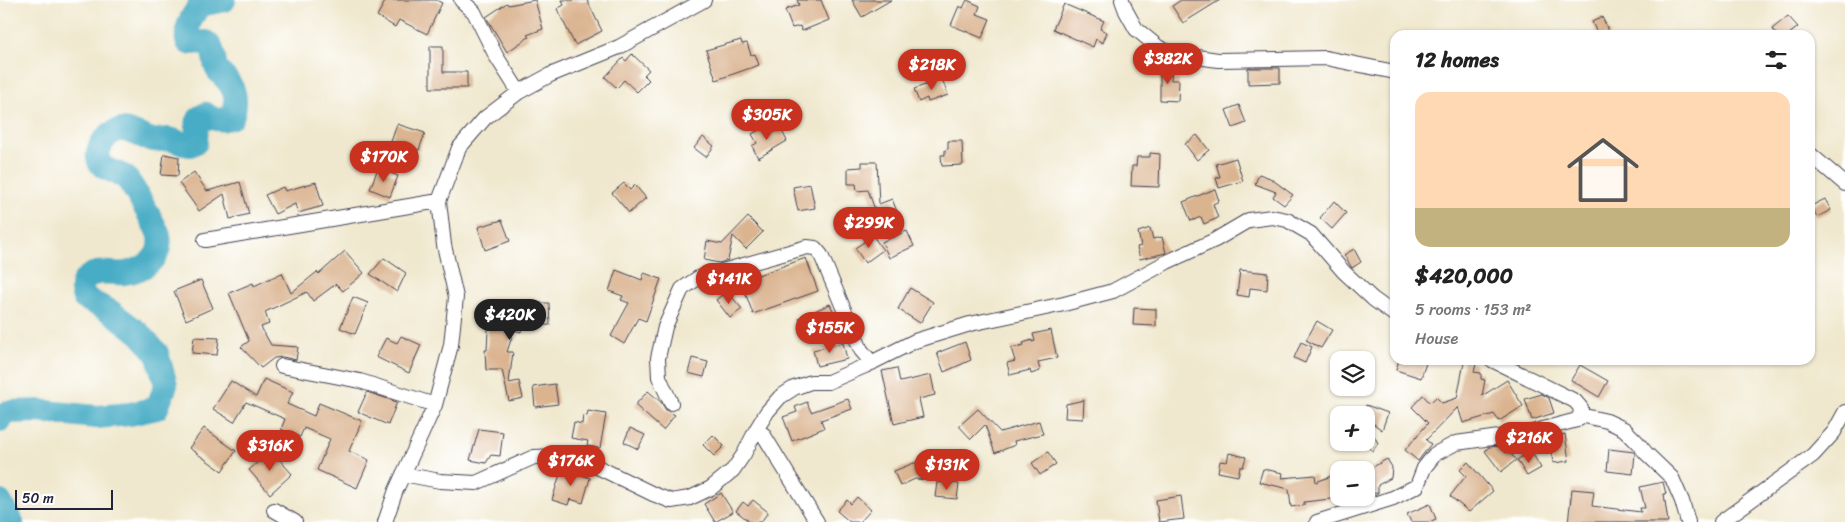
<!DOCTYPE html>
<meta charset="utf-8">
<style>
:root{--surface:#fff;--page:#f2f2f2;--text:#222;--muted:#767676;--accent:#c8321e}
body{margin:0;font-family:Sriracha,sans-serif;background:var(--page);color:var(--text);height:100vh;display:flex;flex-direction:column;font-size:19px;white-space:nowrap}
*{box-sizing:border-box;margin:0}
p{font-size:16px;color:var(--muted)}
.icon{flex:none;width:28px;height:28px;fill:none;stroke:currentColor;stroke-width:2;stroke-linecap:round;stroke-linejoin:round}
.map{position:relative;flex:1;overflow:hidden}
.drawer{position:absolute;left:1390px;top:30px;width:425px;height:335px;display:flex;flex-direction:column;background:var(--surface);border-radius:15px;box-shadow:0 1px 4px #0004}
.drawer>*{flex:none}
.buttons{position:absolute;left:1330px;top:351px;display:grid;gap:10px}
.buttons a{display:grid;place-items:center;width:45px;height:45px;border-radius:10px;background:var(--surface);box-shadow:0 1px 4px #0004;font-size:25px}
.scale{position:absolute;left:15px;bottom:12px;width:98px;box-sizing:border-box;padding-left:5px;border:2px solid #22223b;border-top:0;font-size:14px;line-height:18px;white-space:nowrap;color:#22223b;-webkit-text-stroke:4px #fff;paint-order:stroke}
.price{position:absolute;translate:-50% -42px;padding:0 11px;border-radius:18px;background:var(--accent);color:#fff;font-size:16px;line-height:32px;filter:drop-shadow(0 1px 2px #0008)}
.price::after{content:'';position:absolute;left:50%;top:30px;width:15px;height:11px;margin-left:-8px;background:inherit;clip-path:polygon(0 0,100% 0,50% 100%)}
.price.active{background:#222;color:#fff}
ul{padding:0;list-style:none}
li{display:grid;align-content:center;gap:10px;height:265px;padding:0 25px}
li span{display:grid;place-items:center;height:155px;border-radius:15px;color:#555}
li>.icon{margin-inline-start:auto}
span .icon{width:90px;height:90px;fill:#fffc;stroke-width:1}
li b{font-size:21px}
h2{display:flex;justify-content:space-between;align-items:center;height:60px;padding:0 25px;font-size:21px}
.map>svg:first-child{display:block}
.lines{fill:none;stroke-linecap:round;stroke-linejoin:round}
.river{stroke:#46acc5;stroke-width:24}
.building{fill:#dab38f}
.minor-casing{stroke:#414051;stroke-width:16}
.minor{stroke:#fff;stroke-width:14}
</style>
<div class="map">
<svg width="1845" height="522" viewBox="0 0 1845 522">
<rect width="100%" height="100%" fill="#fff"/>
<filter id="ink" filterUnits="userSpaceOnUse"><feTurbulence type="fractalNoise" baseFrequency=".02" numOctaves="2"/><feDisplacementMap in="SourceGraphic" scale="10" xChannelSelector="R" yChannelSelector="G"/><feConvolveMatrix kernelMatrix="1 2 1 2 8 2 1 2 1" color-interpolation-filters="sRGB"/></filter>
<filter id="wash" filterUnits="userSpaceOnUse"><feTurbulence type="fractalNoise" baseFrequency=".0096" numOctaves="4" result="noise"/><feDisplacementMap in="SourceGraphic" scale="20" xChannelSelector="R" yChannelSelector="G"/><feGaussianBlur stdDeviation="1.12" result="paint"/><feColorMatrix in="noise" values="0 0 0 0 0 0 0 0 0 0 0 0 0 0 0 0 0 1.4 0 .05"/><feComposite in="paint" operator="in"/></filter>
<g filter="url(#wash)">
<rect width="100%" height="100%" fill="#f0e8ce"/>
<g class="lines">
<!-- river -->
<path class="river" d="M0,420l8,-8 29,-1 60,6 33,-3 27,-6 9,-23 -9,-32 -18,-20 -29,-22 -26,-13c-2,-7 -4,-12 1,-18 11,-13 25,-5 40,-7 19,-3 38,-15 34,-37 -2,-8 -28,-54 -34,-59 -8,-5 -22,-7 -26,-15 -5,-13 8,-30 21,-32 10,-1 23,8 33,10 5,1 10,-1 15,-1 7,1 14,5 22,6l6,-3 1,-19 3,-6 6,-3c8,7 16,7 26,3 6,-16 4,-28 -8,-40 -3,-3 -7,-6 -8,-10 -3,-10 -1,-18 -10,-25l-17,1 -2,-2c-2,-13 5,-27 14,-36l23,-5
M0,502l12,20"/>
</g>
<g id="blocks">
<!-- building -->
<path class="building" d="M386,0h50l6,3 -15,31 -28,-14 -4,7 -18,-11z
M535,0l8,29 -16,6 2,2 -22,15 -21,-35 21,-14 1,2z
M562,0h25l15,31 -27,14 -18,-36 7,-4z
M797,0h24l8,20 -27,11 -2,-5 -8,2 -7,-18 14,-5z
M852,0h39l-29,17z
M967,0l13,6 -3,8 13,5 -8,19 -31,-13 8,-19 4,2z
M1181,0h39l-37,23 -11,-17z
M1064,4l40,17 -4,8 7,3 -4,11 -7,-4 -3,8 -40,-18z
M1788,16l10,11 -10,8h-11l-5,-6z
M1602,17l9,18h-13l-6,-13z
M741,40l1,4 5,-1 4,12 4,-1 4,11 -43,15 -10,-30z
M430,46h13v26h24v16h-37z
M632,54l17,16 -5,5 5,5 -12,12 -13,-12 -7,8 -12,-11 18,-19 3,3z
M1160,67h12l-1,13h8l-1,21 -18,-1z
M1248,68h32v15l-32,1z
M942,79l6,16 -20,7 -1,-4 -8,4 -5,-13z
M1239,105l7,18 -13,5 -7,-18z
M397,124l28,9 -6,17 -28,-8z
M766,126l4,9 11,-6 6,12 -29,17 -6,-12 5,-3 -5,-9z
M1197,135l12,15 -12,10 -12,-16z
M703,137l11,9 -8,11 -12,-9z
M948,141h14l1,24 -21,1 -1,-11h4v-5l3,-1z
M1150,153l10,1 -1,33 -28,-1 1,-20h4l1,-9h13z
M164,154l15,3 -1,19 -17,-1z
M1236,158l7,23 -24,7 -3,-10 4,-1 -4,-13z
M862,162h15l2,42 13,-5 6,15 -19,7 -11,-31 -11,1 -1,-7h-8v-16l14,-1z
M378,168l20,8 -8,21 -20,-8z
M194,172l13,19 33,-9 9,32 -19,5 -6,-25 -25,17 -20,-28z
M1259,174l11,4 23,17 -9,10 -11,-8 3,-5 -21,-8z
M316,182l7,24 -25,7 -3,-9 -20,10 -10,-19 18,-8 2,4z
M624,183l6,7 5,-5 11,13 -17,15 -17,-20z
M810,184l5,24 -17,3 -5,-24z
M1215,189l4,12 -6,3 5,14 -14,6 -3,-7 -10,4 -8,-19z
M1825,199l6,11 -14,7 -6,-11z
M1334,201l12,12 -14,16 -12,-11z
M748,217l15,15 -17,17 -13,-13 -5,24 -9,3 -15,-3 3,-19 15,3z
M502,220l8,21 -25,9 -7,-23z
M1150,228l3,11 9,-2 4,16 -26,6 -3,-12 4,-1 -3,-14z
M907,231l7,15 -25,12 -7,-16z
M873,236l10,14 -18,13 -10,-15z
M1354,249l7,13 -9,6 -8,-13z
M345,251l19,22 -21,18 -7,-7 -23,17 -6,-9 -42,20 4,12 -8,3 10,18 27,2 -2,13 -13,-3 -9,1 -13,10 -20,-21 8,-6 -20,-48 24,-10 1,3 28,-13 9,20 26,-21 2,2z
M384,258l22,15 -9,19 -27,-18z
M806,258l12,33 -65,23 -12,-33z
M616,270l26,10 2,-7 17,6 -15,42 -8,-3 -14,26 -13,-8 18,-33 -8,-3 2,-4 -14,-5z
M1240,270l28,3 -1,17 -17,-2 -1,9 -12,-2z
M201,280l12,28 -27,12 -12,-29z
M910,288l23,14 -13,21 -22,-14z
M727,291l15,18 -12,9 -14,-18z
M353,297l15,6 -13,31 -15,-6z
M535,303h14l1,22 -28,1 -1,6 -7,-2 -7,22h6l-4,31 10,-2 4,17 -14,3 -7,-31h-16l-1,-20h2l2,-40 47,4z
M830,304l8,17 -31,14 -8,-17z
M1134,308l22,1v17l-23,-1z
M1317,321l15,9 -11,18 -15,-8z
M1051,330l6,28 -19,4 2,9 -9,3 -1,-4 -20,5 -3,-12 8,-2 -4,-13 13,-3 -1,-2 9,-3v2l3,-1 -2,-7z
M401,336l20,9 -12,28 -33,-16 10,-19 11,5z
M194,337l25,1 -2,17 -25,-2z
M965,342l6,18 -27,12 -7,-19z
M1301,342l11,5 -7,16 -11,-5z
M843,343l4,16 -30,7 -4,-16z
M692,358l16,4 -4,15 -16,-4z
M1399,360h28l-6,18 -25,-8z
M1464,362l12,2 -2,8 7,1v6l4,1 -3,16 25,-16 16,26 -24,15 -5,-7 -31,9 -5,-16 -32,33 5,4 -13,17 -13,-11 23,-27 -16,-16 11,-12 7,8 6,-6 6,6 15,-5z
M1580,365l28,16 -9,16 -28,-17z
M897,368l3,14 31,-7 4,20 -16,4 4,18 -29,7 -12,-53z
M264,379l29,13 -6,12 27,12 5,-13 43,18 -13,30 20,9 -12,28 -40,-18 13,-31 -26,-11 -4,9 -19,-8 4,-10 -39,-17 -12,20 -21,-13 18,-28 25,16z
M555,384l3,20 -23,3 -2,-20z
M648,391l13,11 5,8 9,5 -12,15 -28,-25z
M367,392l30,10 -9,23 -30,-13z
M1542,394l7,4 5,15 -22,7 -7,-21z
M848,399l4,10 -31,11 3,8 -32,13 -9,-24 14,-5 -2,-5 12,-5 4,10z
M1084,400l-1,19 -18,-1 1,-14z
M1366,405l22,8 -6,17 -16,-12z
M978,409l22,23 39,-11 4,13 -29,7 1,4 -20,8 -10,-28 -14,14 -12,-13z
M588,411l18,3 -6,34 -13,-2 1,-5 -17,-3 3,-16 8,2 1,-9 4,1z
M1366,422l12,21 -5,8 -7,-5z
M204,428l32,23 -14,20 -33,-23z
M630,428l15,7 -7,14 -14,-7z
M479,429l24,3 -3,24 -9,-1 -5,8 -16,-3z
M1565,434l4,27 -16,2 -4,-26z
M713,435l11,11 -10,10 -11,-11z
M1499,446l6,7 3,-3 8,10 -15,12 -16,-21 4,-4z
M1609,449l25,3 1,2 -2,20 -26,-3z
M271,450l21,24 -22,20 -21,-24z
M1531,451l10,17 -14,8 -10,-16z
M1048,452l8,12 -16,11 -8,-12z
M1229,453l17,4 -3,10h-3l-2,9 -20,-4 2,-11 7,1z
M1387,459l5,8 -1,11 -13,7v8l-12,1v-23z
M1468,462l25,29 -24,21 -19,-16 16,-20 -6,-6z
M914,463l25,1 -1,16 -23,-1 -15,7 -6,-15z
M562,468l28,10 -7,25 -13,-4 -2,6 -16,-5z
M1263,469l20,4 -1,5 33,-3 1,7 23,-9v25l-35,4v3l-13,2 -2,-18 -30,-7z
M937,482l22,2 -2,15 -22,-2z
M1663,482l3,12h-2l4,28h-100l4,-33 22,2 -2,15 49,6 -1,-4h5l-5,-21z
M721,493l12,19 -18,10 -11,-18z
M1181,496l3,23 -25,3 -3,-22z
M857,497l14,13 -11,12h-10l-13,-11 10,-11 4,4z
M753,500l15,12 -7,10h-11l-14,-11 7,-9 5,4z
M1430,504l6,15 -7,3h-18l-4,-8z"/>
</g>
</g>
<g filter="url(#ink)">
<use href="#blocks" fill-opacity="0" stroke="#414051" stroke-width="1"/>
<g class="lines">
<defs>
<path id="minor" d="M461,0l13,12 22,44 23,36
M1122,0l4,11 10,18 22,18 12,6 48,7 108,-2 69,14
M1810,154l35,30
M205,240l234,-39
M282,366l78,15 75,24
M671,403l-12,-26 -1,-19 7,-31 17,-38 16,-11 109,-31 8,1 6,7 40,95 11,13
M1580,415l27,6 17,8 13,13 9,11 26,25 10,23 6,21
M756,430l7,4 54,88
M403,474l37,7 36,2 58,-26 21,-1 26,3 72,35 18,7 19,-3 21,-10 22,-18 11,-16 12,-24 11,-18 13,-15 14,-9 17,-6h17l37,-16 50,-25 55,-17 94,-20 49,-13 54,-29 48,-22 34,-20 23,-3 15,3 24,14 33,38 29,27 22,16
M274,510l21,12
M385,522l11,-32 39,-85 16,-60 5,-48 -12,-52 -5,-44 20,-53 26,-30 34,-26 31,-17 69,-28 85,-47
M1317,522l76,-24 24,-12 7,-18 11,-14 21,-11 72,-10 49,-13 3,-5 1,-7 -6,-7 -83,-41
M1721,522l92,-67 21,-23 11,-20"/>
</defs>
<!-- minor casing -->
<use href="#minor" class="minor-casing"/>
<!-- minor -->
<use href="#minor" class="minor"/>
</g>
</g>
</svg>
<div class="buttons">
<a><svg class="icon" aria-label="layers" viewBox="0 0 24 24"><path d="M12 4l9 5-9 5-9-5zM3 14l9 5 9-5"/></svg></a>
<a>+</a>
<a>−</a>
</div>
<div class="scale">50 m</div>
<b class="price" style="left:1168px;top:85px">$382K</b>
<b class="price" style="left:932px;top:91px">$218K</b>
<b class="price" style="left:767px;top:141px">$305K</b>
<b class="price" style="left:384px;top:183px">$170K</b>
<b class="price" style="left:869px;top:249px">$299K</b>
<b class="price" style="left:729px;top:305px">$141K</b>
<b class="price active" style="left:510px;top:341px">$420K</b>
<b class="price" style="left:830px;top:354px">$155K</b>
<b class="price" style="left:1529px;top:464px">$216K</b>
<b class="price" style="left:270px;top:472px">$316K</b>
<b class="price" style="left:571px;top:487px">$176K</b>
<b class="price" style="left:947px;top:491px">$131K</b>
<section class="drawer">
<h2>12 homes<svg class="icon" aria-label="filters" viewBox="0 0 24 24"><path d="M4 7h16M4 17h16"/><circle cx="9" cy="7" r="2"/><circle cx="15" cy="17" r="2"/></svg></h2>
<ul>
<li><span style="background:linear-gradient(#ffd9b3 75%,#c2b280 0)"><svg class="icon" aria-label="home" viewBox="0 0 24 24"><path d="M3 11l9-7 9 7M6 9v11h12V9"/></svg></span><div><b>$420,000</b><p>5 rooms · 153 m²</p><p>House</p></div></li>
</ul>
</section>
</div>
